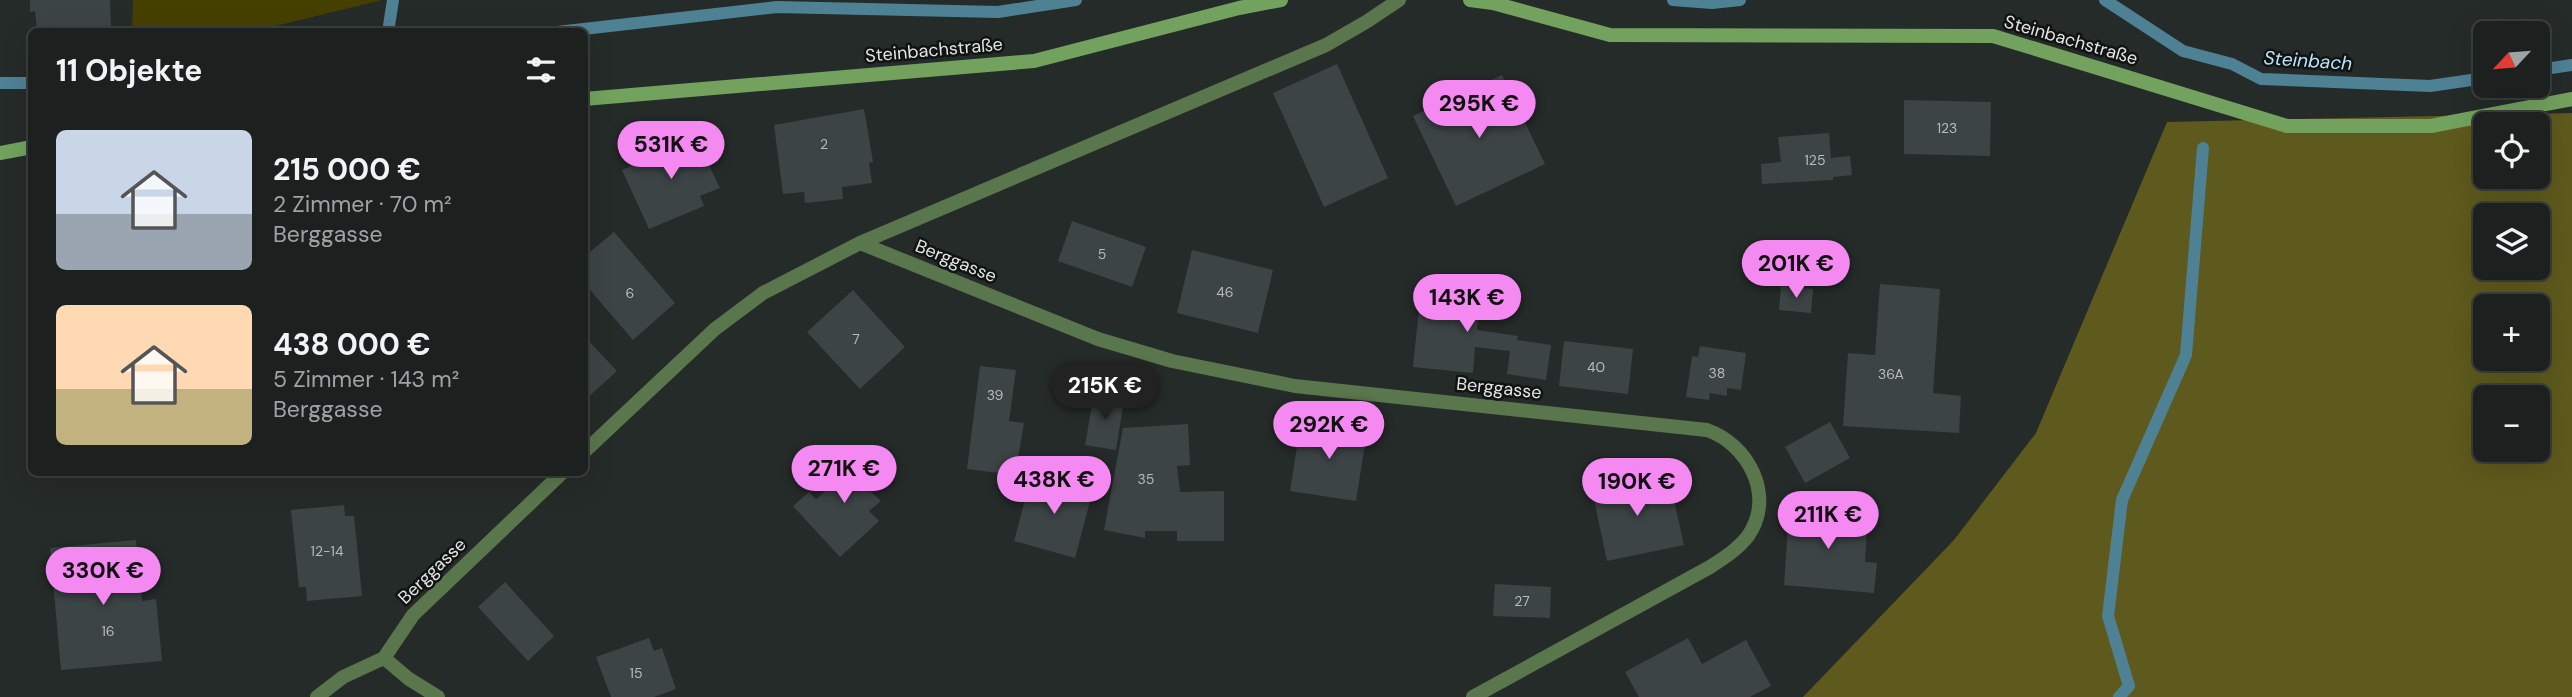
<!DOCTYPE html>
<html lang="de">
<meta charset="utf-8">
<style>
:root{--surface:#1c201f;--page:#292d2c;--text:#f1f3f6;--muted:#a0a3a4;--line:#3a3e3d;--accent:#f389f1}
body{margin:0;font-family:"DM Sans",sans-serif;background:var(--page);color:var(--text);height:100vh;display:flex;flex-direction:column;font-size:26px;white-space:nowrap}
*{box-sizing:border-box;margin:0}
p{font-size:23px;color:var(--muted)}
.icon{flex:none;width:38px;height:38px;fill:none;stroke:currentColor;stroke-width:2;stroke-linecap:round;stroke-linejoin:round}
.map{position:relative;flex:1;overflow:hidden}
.details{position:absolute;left:28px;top:28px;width:560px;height:448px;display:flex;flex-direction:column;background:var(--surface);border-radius:10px;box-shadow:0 7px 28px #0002,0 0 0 2px var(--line)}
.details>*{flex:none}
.needle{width:46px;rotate:244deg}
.tools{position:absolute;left:2473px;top:21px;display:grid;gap:14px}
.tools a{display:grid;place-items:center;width:77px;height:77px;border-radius:10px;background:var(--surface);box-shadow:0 7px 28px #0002,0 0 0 2px var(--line);font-size:35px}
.price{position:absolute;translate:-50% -60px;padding:0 16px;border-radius:24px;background:var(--accent);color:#111;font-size:23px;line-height:46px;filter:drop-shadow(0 2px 4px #0008)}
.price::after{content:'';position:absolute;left:50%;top:42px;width:21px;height:16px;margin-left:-10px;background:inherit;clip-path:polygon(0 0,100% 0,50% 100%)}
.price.current{background:#222;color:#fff}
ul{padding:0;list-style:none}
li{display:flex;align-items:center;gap:21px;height:175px;padding:0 28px}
li span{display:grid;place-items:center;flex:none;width:196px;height:140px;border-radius:10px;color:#555}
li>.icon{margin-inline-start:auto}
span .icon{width:84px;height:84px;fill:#fffc;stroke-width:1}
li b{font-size:30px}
h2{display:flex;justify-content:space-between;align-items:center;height:84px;padding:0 28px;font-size:30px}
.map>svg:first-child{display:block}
.green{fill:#454000}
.forest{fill:#5e591c;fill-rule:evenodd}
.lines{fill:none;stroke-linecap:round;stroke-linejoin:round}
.stream{stroke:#4f8195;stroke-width:12}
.building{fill:#3d4445}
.street{stroke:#59764c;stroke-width:14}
.secondary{stroke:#72a25d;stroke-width:14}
.labels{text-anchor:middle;stroke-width:5;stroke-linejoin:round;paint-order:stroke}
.number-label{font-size:14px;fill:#b8bdbc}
.street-label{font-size:18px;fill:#e1e5e3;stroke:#101312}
.water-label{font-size:19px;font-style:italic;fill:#bae2f9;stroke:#101312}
</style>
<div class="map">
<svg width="2572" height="697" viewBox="0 0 2572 697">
<rect width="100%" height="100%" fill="#252b29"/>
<!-- green -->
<path class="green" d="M133,0h249l-127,31 -123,1z"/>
<!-- forest -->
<path class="forest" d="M2572,113v584h-769l151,-157 82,-107 131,-311zM2485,124h53v53h-53zM2485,215h53v53h-53zM2485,306h53v53h-53zM2485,397h53v53h-53z"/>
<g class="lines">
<!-- stream -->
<path class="stream" d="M1673,0l39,3 28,-3
M2105,0l78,51 49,13 29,15 169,7 55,-8
M388,32l5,-32
M557,32l220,-25 221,5 78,-12
M2538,70l34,-5
M0,83h32
M2119,697l10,-11 -21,-70 14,-116 64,-145 17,-207"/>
</g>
<!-- building -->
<path class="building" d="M30,0h80l1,29 -25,1v-2l-49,4 -2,-21 -5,1z
M1337,64l51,114 -64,29 -51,-114z
M1502,75l43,89 -89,42 -43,-90z
M1904,100l87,2 -1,54 -86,-2z
M864,109l9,53 -4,1 3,20 -30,4 1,12 -38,4 -1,-11 -21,2 -9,-69z
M1829,133l2,25 19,-2 2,19 -19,2v3l-71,4 -1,-20 20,-2 -3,-25z
M696,138l24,50 -20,8 4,10 -55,23 -27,-59 23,-10 8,-20 23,7z
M1072,221l74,26 -14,40 -74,-26z
M614,232l61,71 -42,37 -49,-57v-26z
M1192,250l81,20 -15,63 -81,-20z
M1422,279l60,8 -5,43 41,6 -1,4 34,5 -5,35 -39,-6 3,-23 -35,-4 -2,26 -60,-6z
M1880,284l60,5 -7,104 28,3 -2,37 -116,-7 5,-73 27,2z
M1781,286l32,3 -2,24 -32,-3z
M853,290l52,57 -45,42 -53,-57z
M584,336l33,35 -33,30z
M1564,341l69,8 -5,45 -69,-8z
M1700,346l46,7 -5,37 -14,-2v8l-17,-3 -1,7 -23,-3 6,-41 6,1z
M980,366l36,4 -7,51 15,2 -9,52 -48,-6z
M1094,394l30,6 -8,50 -31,-5z
M1301,421l66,10 -11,70 -66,-10z
M1830,422l20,36 -45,25 -20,-36z
M1188,424l2,41 -13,1 3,26 44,-1v50h-47v-10h-32v7l-41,-8 19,-102z
M864,454l13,13v15l-8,8 12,11 -12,10 10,10 -39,36 -47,-51 16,-14 7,7 23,-20 -1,-13 10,-10z
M1032,474l61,16 -18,68 -61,-17z
M1669,478l15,67 -77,16 -15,-71 40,-9 1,4z
M1804,503l48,4 -2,22 17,1 -2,32 12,1 -3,30 -90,-8 5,-73 15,2z
M344,505l1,11h9l8,80 -55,5 -1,-14h-7l-8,-77z
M136,540l6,61 14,-2 6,62 -101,9 -11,-122z
M505,582l49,54 -26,25 -50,-54z
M1495,584l56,3 -1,31 -57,-2z
M649,638l5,13 8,-3 14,41 -22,8h-43l-15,-40z
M1688,638l14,26 44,-24 25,46 -21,11h-111l-14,-25z"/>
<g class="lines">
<!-- street -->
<path class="street" d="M860,243l238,96 74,22 123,25 412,44c41,14 69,66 41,106 -10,13 -24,22 -38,31l-237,130
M584,452l131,-123 48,-36 97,-50 466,-198 40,-23 33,-22
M317,697l26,-20 41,-19
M438,697l-29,-18 -25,-21 29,-43 150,-143"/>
<!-- secondary -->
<path class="secondary" d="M1470,0l23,3 117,32 383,1 294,90h144l141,-27
M584,99l450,-38 205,-53 42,-8
M0,153l32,-6"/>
</g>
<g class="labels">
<!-- number labels -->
<g class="number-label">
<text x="1947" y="133">123</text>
<text x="824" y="149">2</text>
<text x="1815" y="165">125</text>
<text x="1102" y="259">5</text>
<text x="1225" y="297">46</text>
<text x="630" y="298">6</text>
<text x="856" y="344">7</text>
<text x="1596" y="372">40</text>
<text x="1717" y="378">38</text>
<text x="1891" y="379">36A</text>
<text x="995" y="400">39</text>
<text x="1146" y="484">35</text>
<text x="327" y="556">12-14</text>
<text x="1522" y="606">27</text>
<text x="108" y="636">16</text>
<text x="636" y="678">15</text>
</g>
<!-- street labels -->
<g class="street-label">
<text transform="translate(2071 40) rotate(16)" y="6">Steinbachstraße</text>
<text transform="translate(934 50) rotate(-5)" y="6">Steinbachstraße</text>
<text transform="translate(956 261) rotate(22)" y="6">Berggasse</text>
<text transform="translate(1499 388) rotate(6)" y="6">Berggasse</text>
<text transform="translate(432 571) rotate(-44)" y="6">Berggasse</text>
</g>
<!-- water labels -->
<g class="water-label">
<text transform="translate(2308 60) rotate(4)" y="7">Steinbach</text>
</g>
</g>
</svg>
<div class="tools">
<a><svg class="needle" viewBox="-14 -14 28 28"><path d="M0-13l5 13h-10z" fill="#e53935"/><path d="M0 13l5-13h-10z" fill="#a0a3a4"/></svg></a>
<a><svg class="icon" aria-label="locate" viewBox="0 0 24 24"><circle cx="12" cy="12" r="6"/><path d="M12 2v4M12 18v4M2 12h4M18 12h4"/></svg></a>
<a><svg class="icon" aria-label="layers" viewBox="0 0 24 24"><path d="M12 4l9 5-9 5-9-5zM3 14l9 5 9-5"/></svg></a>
<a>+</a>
<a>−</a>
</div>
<b class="price" style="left:1479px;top:140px">295K €</b>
<b class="price" style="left:671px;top:181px">531K €</b>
<b class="price" style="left:1796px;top:300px">201K €</b>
<b class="price" style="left:1467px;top:334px">143K €</b>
<b class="price current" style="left:1105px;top:422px">215K €</b>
<b class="price" style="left:1329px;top:461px">292K €</b>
<b class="price" style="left:844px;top:505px">271K €</b>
<b class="price" style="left:1054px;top:516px">438K €</b>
<b class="price" style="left:1637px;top:518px">190K €</b>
<b class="price" style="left:1828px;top:551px">211K €</b>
<b class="price" style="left:103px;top:607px">330K €</b>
<section class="details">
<h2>11 Objekte<svg class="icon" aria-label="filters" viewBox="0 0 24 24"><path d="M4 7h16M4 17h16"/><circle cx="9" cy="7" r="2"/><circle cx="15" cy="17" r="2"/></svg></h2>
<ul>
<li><span style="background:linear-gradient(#c9d6e8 60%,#9aa5b1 0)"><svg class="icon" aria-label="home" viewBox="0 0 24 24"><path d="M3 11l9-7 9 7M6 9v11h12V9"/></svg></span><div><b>215 000 €</b><p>2 Zimmer · 70 m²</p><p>Berggasse</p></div></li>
<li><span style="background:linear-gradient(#ffd9b3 60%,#c2b280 0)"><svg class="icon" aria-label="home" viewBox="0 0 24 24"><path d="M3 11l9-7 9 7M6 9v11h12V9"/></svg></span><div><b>438 000 €</b><p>5 Zimmer · 143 m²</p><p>Berggasse</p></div></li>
</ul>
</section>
</div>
